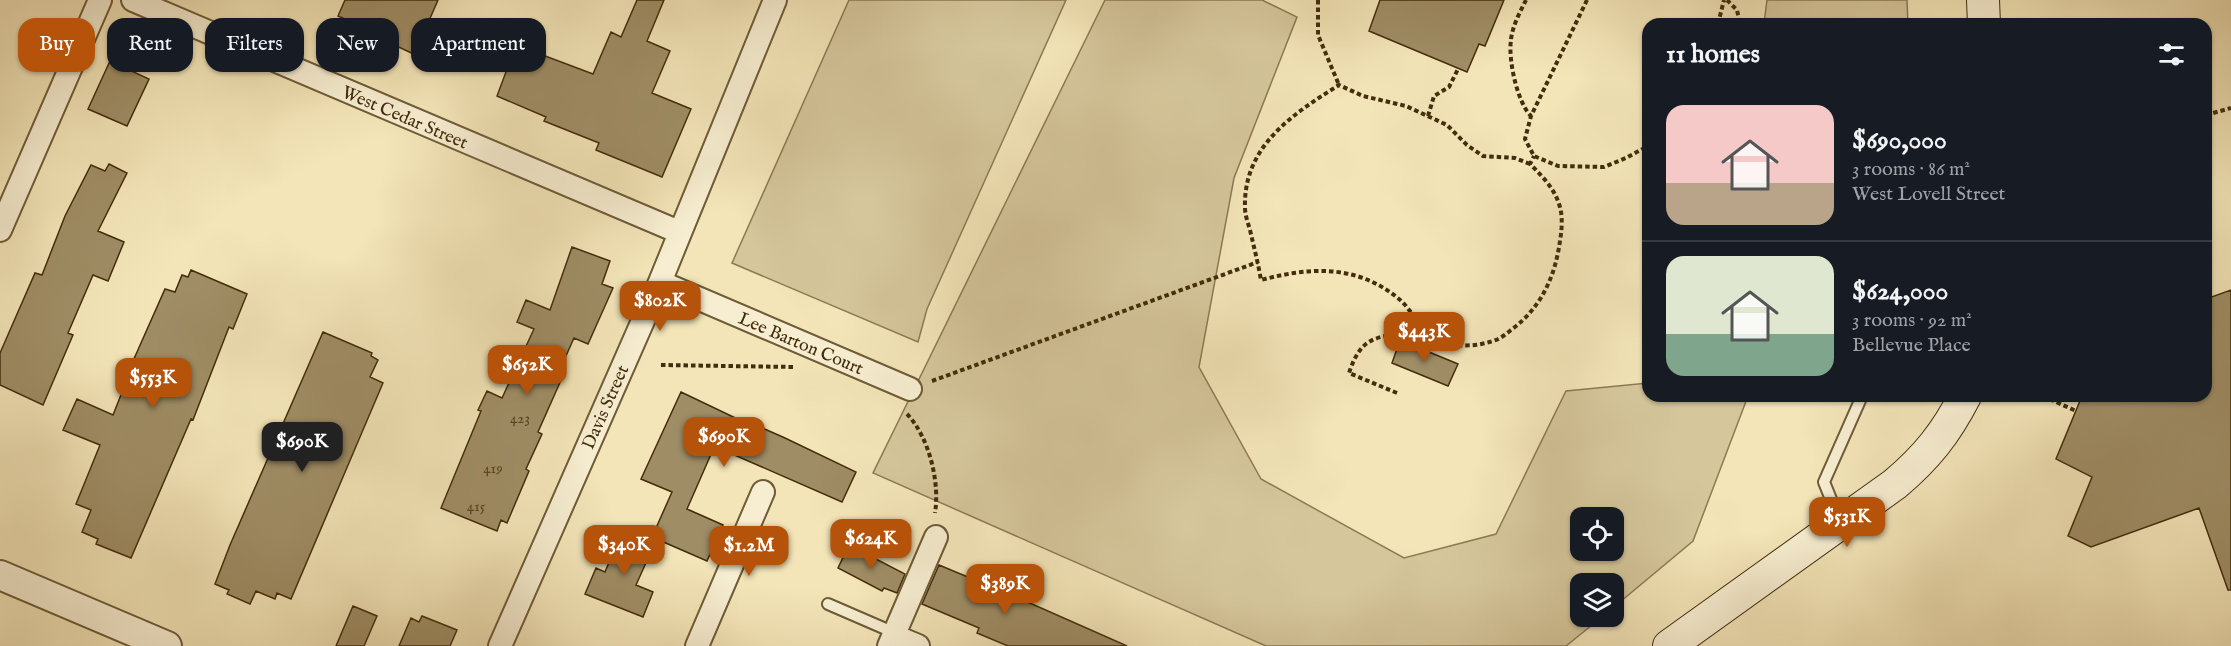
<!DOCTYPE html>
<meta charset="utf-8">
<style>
:root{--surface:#171b24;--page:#242831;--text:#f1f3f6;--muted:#9ea1a6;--line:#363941;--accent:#b45309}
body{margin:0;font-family:"IM FELL English",serif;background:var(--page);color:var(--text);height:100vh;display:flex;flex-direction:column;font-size:22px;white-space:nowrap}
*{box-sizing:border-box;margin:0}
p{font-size:20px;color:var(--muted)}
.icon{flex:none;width:33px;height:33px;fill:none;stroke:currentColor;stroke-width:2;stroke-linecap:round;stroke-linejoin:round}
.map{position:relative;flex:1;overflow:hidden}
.sheet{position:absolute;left:1642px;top:18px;width:570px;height:384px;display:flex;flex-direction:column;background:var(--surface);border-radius:18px;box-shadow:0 2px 4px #0004}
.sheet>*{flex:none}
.banner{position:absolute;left:18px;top:18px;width:570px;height:54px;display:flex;gap:12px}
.buttons{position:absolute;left:1570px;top:507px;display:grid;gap:12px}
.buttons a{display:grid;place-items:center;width:54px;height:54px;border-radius:12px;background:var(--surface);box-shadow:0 2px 4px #0004;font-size:30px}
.price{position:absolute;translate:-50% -51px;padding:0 14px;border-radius:12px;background:var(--accent);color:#fff;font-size:20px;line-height:39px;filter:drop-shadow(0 2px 3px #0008)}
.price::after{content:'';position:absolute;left:50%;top:36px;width:18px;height:14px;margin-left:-9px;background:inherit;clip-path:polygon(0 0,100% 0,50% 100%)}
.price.selected{background:#222;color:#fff}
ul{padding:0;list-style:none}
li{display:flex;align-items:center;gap:18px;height:150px;padding:0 24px}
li+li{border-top:2px solid var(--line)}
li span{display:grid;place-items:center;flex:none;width:168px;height:120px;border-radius:18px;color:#555}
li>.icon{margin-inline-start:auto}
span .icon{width:72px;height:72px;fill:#fffc;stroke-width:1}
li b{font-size:26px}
h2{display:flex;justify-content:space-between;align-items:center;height:72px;padding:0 24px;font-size:26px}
.chip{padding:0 21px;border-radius:18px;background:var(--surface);box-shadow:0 2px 4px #0004;font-size:21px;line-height:54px}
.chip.selected{background:var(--accent);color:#fff}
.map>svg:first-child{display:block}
.green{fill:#d5c69b;stroke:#8c7a54;stroke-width:1.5;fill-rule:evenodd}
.building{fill:#9f8d65;stroke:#432d0c;stroke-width:1.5}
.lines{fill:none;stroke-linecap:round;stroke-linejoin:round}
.service-casing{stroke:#6f5b37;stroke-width:14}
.minor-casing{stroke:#6f5b37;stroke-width:26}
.tertiary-casing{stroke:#6f5b37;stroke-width:32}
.secondary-casing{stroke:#432d0c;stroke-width:34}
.path{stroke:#432d0c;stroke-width:4;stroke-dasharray:4.5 3;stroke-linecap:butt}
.service{stroke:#f7eed1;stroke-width:10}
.minor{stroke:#f7eed1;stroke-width:22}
.tertiary{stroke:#f7eed1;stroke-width:28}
.secondary{stroke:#f7eed1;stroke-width:32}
.labels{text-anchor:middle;stroke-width:4.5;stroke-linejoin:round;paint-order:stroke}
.number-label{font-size:15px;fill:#5a4522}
.street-label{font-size:18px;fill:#432d0c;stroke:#f7eed1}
</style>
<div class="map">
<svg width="2231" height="646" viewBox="0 0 2231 646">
<rect width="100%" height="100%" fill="#f3e5b8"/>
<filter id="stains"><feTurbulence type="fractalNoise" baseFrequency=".00333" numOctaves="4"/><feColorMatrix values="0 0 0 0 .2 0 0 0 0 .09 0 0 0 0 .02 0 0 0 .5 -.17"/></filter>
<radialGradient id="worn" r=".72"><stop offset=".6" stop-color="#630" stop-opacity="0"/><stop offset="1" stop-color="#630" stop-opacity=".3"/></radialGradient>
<!-- green -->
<path class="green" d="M849,0h217l-139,309 -9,33 -186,-79z
M1105,0h157l35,17 -63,161 -35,189 62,112 143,79 92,-24 70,-143 82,-8v13h100l-55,145 -79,66v-23h-33v32l21,1 -36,29h-300l-393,-173zM1581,518h33v32h-33z
M1767,0h140l1,24h-144z"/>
<!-- building -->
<path class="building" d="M345,0h93l-13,30 24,12 -10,24 -51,-24 1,-4 -51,-22z
M637,0h27l-17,41 23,10 -18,42 39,16 -29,68 -66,-27 3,-7 -55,-22 2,-4 -49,-21 19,-51 77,29 18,-42 10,5z
M1380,0h124l-19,46 -6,-2 -12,28 -98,-41z
M110,61l39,18 -22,47 -39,-17z
M109,164l18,9 -29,58 26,11 -16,39 -15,-6 -25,58 5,2 -30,70 -43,-20v-32l35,-80 7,2 23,-59 26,-51 14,6z
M572,247l38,14 -8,23 11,4 -25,56 -14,-6 -17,38 5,2 -24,54 4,2 -16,35 3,2 -22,52 -6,-3 -4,11 -56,-23 40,-97 -3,-1 9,-19 15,7 32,-69 -17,-7 9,-22 24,10z
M191,270l56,24 -14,35 -4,-2 -36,93 -2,-1 -60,139 -35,-14 2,-5 -16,-7 9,-22 -15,-6 24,-59 -37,-15 14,-31 36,16 21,-53 -1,-1 32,-72 10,3 7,-17 6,2z
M2231,290v300h-3l-29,-82 -108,39 -23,-11 24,-59 -36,-18 26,-63h124v-97z
M323,332l49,21 -1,3 7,4 -8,17 13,6 -92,216 -14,-6 -2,6 -19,-8 -6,13 -23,-10 2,-4 -14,-6 15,-39z
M1400,340l58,24 -10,22 -56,-23z
M681,392l69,33 1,-2 34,15 71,34 -14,30 -119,-52 -3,6 -8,-4 -25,57 36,16 -16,36 -55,-24 20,-45 -31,-13z
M622,531l32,14 -18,40 17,7 -10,25 -58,-23 11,-26 9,4z
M849,545l56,29 -8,19 -13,-5 -2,3 -44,-23z
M939,565l84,35 104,46h-119l-31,-13 2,-5 -57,-24z
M353,606l24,10 -13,30h-28z
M422,616l35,14 -7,16h-51l12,-28 8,4z"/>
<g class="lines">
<defs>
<path id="service" d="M1839,519l-15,-37 38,-86
M828,604l67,29"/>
<path id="minor" d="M133,0l546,232
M0,230l100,-230
M660,282l250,107
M894,636l24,10
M500,646l160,-364 115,-282
M697,646l66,-154
M889,646l47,-109"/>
<path id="tertiary" d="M0,575l167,71"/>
<path id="secondary" d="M1983,0l1,24
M1669,646l226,-162c32,-27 51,-51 70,-88"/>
</defs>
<!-- service casing -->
<use href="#service" class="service-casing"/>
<!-- minor casing -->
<use href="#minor" class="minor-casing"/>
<!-- tertiary casing -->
<use href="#tertiary" class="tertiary-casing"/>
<!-- secondary casing -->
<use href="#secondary" class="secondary-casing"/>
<!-- path -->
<path class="path" d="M1318,0v35l21,50
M1526,0c-6,12 -14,27 -15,40 -3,19 6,62 20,76
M1587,0l-56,116 -6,23 9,17 24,10 46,1 22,-9 22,-12
M1727,0l10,10 3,14
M1718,24l6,-24
M2206,115l25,-7
M1428,116l6,-20 15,-9 9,-18
M1530,164l-15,-6 -32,-2 -16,-11 -20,-20 -41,-19 -43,-10 -24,-11c-46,29 -96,61 -94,123 0,7 3,15 5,22 4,17 8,33 11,50 49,-13 96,-16 138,19 12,10 21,28 30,42 25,4 41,8 67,-1 5,-2 10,-6 15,-10 30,-22 44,-53 49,-89 2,-12 3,-26 -1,-37 -5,-16 -17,-28 -29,-40l4,-8
M661,365l133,2
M932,381l326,-119
M1397,393l-48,-20c3,-9 8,-22 17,-29 17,-13 44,-9 62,-4
M2043,396l33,15
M907,414c22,23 33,68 28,99"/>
<!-- service -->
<use href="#service" class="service"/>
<!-- minor -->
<use href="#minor" class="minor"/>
<!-- tertiary -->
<use href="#tertiary" class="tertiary"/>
<!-- secondary -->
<use href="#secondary" class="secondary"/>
</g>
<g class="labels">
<!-- number labels -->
<g class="number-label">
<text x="520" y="423">423</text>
<text x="493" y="473">419</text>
<text x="476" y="511">415</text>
</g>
<!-- street labels -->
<g class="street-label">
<text transform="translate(405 117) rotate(23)" y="6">West Cedar Street</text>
<text transform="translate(801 343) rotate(23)" y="6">Lee Barton Court</text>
<text transform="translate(605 407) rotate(-66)" y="6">Davis Street</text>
</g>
</g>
<rect width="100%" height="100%" filter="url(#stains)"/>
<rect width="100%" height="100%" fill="url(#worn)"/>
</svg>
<div class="buttons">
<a><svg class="icon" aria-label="locate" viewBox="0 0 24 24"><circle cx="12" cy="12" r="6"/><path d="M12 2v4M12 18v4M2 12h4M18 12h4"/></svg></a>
<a><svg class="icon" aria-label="layers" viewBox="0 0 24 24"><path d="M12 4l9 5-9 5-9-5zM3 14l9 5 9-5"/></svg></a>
</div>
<b class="price" style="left:660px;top:332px">$802K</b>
<b class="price" style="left:1424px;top:363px">$443K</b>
<b class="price" style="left:527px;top:396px">$652K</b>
<b class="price" style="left:153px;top:409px">$553K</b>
<b class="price" style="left:724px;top:468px">$690K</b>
<b class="price selected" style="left:302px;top:473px">$690K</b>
<b class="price" style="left:1847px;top:548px">$531K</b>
<b class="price" style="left:871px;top:570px">$624K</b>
<b class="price" style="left:624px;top:576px">$340K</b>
<b class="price" style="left:749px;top:577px">$1.2M</b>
<b class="price" style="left:1005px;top:615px">$389K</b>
<div class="banner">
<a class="chip selected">Buy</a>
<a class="chip">Rent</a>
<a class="chip">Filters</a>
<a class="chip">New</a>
<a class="chip">Apartment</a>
</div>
<section class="sheet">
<h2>11 homes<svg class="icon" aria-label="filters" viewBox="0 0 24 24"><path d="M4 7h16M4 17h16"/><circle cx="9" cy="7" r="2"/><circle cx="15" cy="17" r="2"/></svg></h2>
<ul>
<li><span style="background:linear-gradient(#f6c9c9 65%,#b9a48a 0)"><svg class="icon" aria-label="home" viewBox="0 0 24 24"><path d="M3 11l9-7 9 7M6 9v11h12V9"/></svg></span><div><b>$690,000</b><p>3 rooms · 86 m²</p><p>West Lovell Street</p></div></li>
<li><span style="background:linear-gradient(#dfe7d0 65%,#7fa58c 0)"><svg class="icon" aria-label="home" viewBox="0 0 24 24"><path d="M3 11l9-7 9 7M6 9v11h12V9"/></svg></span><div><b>$624,000</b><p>3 rooms · 92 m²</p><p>Bellevue Place</p></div></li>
</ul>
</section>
</div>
